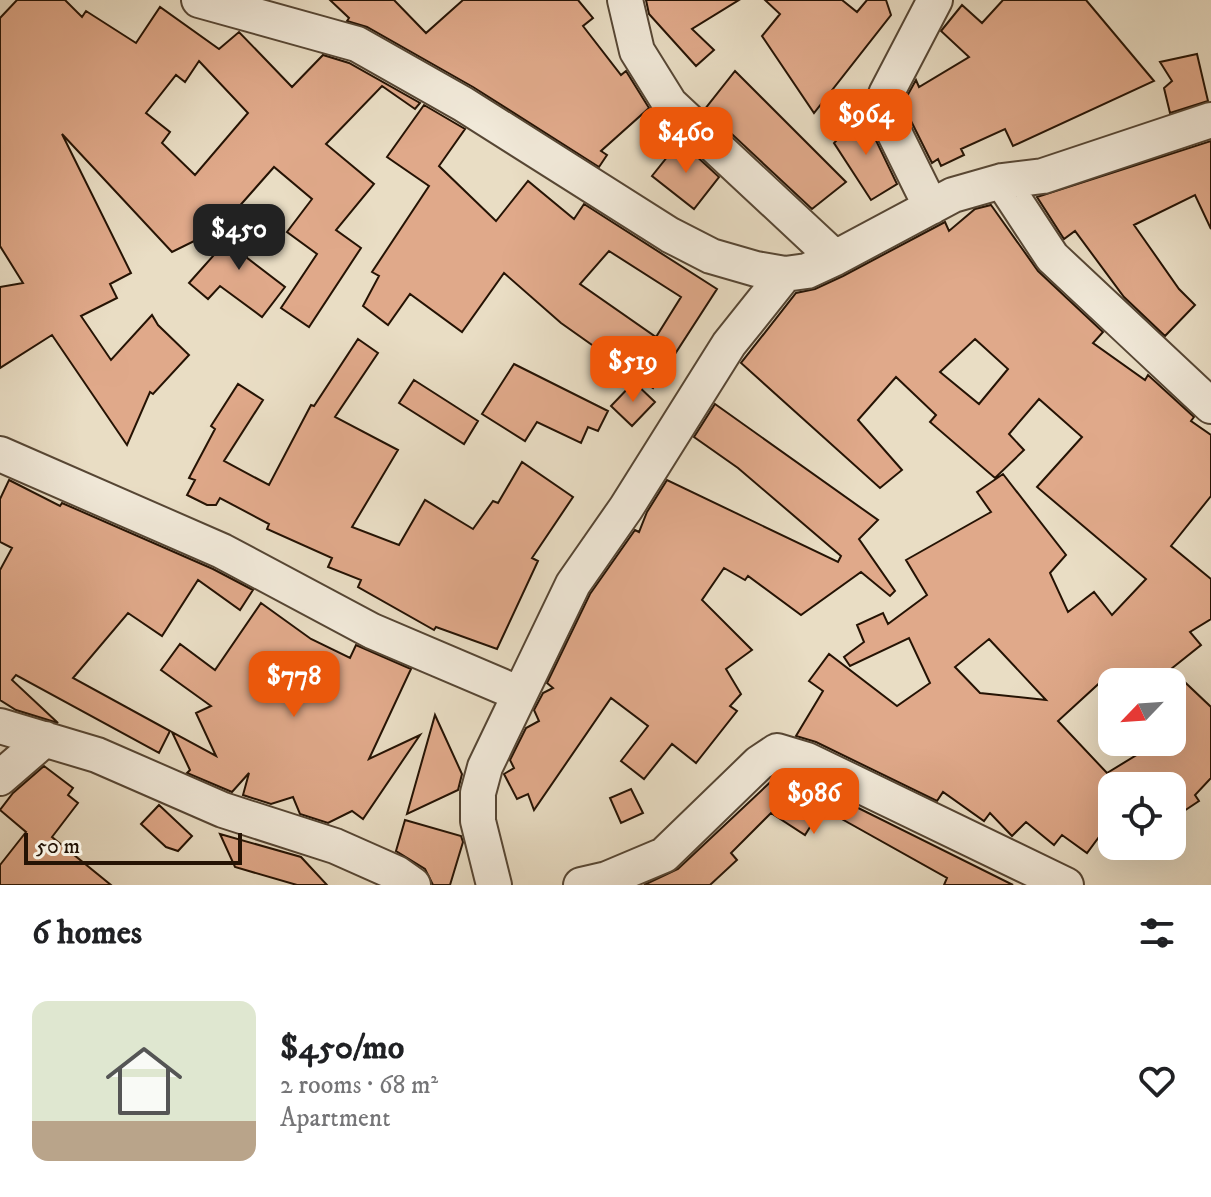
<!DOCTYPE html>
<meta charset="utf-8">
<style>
:root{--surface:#fff;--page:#f6f6f6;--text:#202124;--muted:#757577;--accent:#ea580c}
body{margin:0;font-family:"IM FELL DW Pica",serif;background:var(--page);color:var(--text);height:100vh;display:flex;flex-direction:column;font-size:30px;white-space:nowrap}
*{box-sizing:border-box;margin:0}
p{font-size:26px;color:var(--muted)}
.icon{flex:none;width:44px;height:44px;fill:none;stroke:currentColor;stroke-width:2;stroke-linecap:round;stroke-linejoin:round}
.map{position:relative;height:885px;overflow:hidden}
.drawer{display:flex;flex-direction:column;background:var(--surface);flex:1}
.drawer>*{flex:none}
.needle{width:52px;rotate:245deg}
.fabs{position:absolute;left:1098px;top:668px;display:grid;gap:16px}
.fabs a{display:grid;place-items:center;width:88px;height:88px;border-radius:16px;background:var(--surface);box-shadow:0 8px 32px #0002;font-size:40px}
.scale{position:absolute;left:24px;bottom:20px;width:218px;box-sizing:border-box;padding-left:8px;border:4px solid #251304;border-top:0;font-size:22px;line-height:28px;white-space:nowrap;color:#251304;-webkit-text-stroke:6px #f1e9d9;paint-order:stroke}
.price{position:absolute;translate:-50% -68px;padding:0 18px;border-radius:16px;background:var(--accent);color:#fff;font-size:26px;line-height:52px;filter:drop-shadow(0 2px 4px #0008)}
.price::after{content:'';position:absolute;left:50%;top:48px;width:24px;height:18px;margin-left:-12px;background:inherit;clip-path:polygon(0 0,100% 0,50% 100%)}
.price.active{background:#222;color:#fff}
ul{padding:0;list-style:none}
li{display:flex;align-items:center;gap:24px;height:200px;padding:0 32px}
li span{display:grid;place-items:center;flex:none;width:224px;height:160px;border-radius:16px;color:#555}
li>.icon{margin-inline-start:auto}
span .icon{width:96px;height:96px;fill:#fffc;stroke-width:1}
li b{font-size:34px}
h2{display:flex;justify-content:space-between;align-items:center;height:96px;padding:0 32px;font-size:34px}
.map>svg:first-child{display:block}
.building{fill:#e0a98a;stroke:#251304;stroke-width:2;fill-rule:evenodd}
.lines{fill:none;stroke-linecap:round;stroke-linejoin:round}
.minor-casing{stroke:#564634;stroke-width:38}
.minor{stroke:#f1e9d9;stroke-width:34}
</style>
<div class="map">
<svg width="1211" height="885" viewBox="0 0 1211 885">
<rect width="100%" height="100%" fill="#e9ddc4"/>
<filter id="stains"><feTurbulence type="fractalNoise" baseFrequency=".0025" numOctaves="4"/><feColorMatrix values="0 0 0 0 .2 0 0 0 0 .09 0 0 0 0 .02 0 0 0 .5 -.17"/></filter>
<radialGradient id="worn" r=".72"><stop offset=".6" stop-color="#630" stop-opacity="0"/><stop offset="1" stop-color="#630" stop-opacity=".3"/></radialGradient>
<!-- building -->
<path class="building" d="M17,0h48l17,17 4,-6 50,32 24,-36 59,42 20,-17 53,55 31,-32 26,8 71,40 -5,6 -33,-23 -56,58 48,40 -38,46 25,18 -52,79 -28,-19 36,-54 -30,-22 25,-33 -38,-32 -38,43 7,7 -71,35 -110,-118 69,139 -21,11 7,14 -36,18 30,44 41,-45 6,10 31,30 -36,39 -3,-2 -23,53 -75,-110 -52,33v-81l23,-4 -23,-37v-228zM199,61l49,52 -53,62 -33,-32 8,-11 -24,-19 30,-38 9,7z
M330,0h64l32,33 37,-33h115l15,18 -10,8 38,49 5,-4 23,37 -48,43 6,4 -8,12 -126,-80 -106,-60 -20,-6 2,-3z
M646,0h93l-47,29 22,21 -18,16 -47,-52z
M765,0h77l15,12 10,-12h19l5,15 -77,98 -52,-77 18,-22z
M1003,0h83l68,81 -141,65 -8,-17 -44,20 3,6 -23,11 -3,-7 -6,4 -24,-48 -2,-17 10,-18 3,7 50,-30 -28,-26 21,-26 20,18z
M1197,54l11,47 -38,12 -6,-25 8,-7 -12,-19z
M735,71l111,111 -34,27 -107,-100z
M424,105l41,24 -26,37 57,55 32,-40 46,38 10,-15 133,85 -64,99 -92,-65 -57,-50 -42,59 -52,-38 -22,31 -25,-19 16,-30 -7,-4 57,-86 -42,-29zM609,251l72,46 -25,40 -76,-53z
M867,108l3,20 27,56 -26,16 -37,-57z
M680,141l39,36 -25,32 -42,-33z
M1211,141v88l-16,-34 -61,30 45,64 16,16 -30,31 -41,-39 -49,-66 -11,8 -27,-42z
M991,205l47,66 65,61 -10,11 52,37 3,-5 46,42 -3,4 20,14v61l-40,50 40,33v40l-21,13 11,13 -30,24 40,38v71l-16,17 4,6 -27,18v-35l-60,2v61l-13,-10 -12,16 -25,-18 -8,10 -28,-23 -14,14 -22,-23 -6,8 -41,-29 -6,9 -121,-59 -20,-6 27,-45 -14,-10 20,-27 68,52 33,-23 -21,-45 -59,28 -6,-9 20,-15 -7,-17 26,-12 5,11 39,-29 -21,-35 85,-48 -14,-20 26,-18 63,81 -16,18 18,39 26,-20 18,23 34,-36 -109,-92 45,-50 -43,-38 -30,35 15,16 -29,28 -65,-56 6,-7 -40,-38 -38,43 44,50 -22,18 -139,-125 55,-70 19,-4 28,-13 102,-54 4,9 26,-22zM975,339l33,30 -29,35 -39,-32zM989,639l57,61 -66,-7 -25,-26zM1105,678l4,4h63v60h-14l-51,31 -49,-52z
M246,219l19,17 -19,21 39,30 -23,30 -42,-31 -12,13 -19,-16z
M358,339l20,14 -43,64 63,33 -46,77 47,18 26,-45 48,29 20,-28 5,2 24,-41 51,35 -41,61 6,3 -41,88 -61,-22 -2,3 -76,-43 3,-7 -33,-13 4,-9 -65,-29 2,-5 -49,-26 -4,7h-9l-20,-10 8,-15 -6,-2 26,-49 -4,-3 27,-42 25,16 -39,61 45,24 42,-80 3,1z
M514,364l94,47 -10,20 -10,-4 -7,16 -44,-21 -12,19 -43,-27z
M414,380l64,41 -14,23 -65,-41z
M634,382l21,20 -23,24 -21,-20z
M715,404l163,116 -19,19 36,52 -5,5 -29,-24 -60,43 -53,-39 -3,4 -21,-12 -22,32 50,50 -26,19 15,25 -11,12 7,5 -41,52 -24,-19 -28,35 -23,-18 27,-35 -37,-28 -77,112 -6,-16 -11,5 -13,-25 10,-6 -4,-8 16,-32 13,-7 -5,-11 9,-17 10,-5 -6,-5 43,-89 45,-64 4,2 8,-20 20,-32 171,82 3,-6 -103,-88 -44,-31z
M9,480l51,26 2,-3 151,66 40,21 -13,20 -42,-30 -36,56 -34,-23 -55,65 97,53 -11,22 -143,-78 -4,5 46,43 -42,-13 -16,-10v-130l12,-22 -12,-6v-43z
M261,603l50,36 39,19 6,-13 55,24 -42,90 51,-24 -57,84 -11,-8 -24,12 -28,-9 -7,-17 -22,7 -28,-9 6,-22 -17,19 -45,-19 3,-3 -18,-38 44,24 -20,-43 15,-7 -50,-36 19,-26 35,26z
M435,715l27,59 -4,16 -51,24z
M44,766l29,22 -5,7 10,8 -26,34 59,48h-111v-20l26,-33 -26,-22 13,-17z
M780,773l20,6 213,106h-69l3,-7 -125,-70 -17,27 -34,-22 -40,40 6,7 -27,25h-66l34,-16z
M631,789l12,24 -22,10 -11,-25z
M159,805l33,31 -14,15 -12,-4 -25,-23z
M405,820l56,16 2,6 -13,43h-17l-8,-16 -29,-18z
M220,834l81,23 26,28h-30l-62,-18z"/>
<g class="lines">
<defs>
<path id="minor" d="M199,0l158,44 106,60 207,131 41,21 45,13 29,5 22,-3 28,-13 118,-63 49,-14 41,-5 168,-56
M625,0l12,51 33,53 165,154
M1002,181l50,76 159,149
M931,207l-43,-87 -2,-26 49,-94
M0,454l222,97 150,80 148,63
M0,726l97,29 126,55 112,36 61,27 17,12
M0,778l45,-39
M494,885l-16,-64v-28l7,-26 35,-73 53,-110 53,-76 103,-164 56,-70
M581,885l26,-6 57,-24 95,-92 18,-12 30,9 259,125"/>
</defs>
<!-- minor casing -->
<use href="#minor" class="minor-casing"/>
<!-- minor -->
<use href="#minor" class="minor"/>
</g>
<rect width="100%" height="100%" filter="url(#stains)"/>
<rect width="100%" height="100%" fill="url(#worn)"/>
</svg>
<div class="fabs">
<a><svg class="needle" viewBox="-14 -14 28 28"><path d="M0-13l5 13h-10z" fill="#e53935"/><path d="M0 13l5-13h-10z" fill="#757577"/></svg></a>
<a><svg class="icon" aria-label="locate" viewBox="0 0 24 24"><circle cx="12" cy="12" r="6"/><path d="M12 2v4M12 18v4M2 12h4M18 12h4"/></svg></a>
</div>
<div class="scale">50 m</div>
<b class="price" style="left:866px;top:157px">$964</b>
<b class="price" style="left:686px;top:175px">$460</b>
<b class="price active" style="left:239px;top:272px">$450</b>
<b class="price" style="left:633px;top:404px">$519</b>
<b class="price" style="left:294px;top:719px">$778</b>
<b class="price" style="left:814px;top:836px">$986</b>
</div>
<section class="drawer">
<h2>6 homes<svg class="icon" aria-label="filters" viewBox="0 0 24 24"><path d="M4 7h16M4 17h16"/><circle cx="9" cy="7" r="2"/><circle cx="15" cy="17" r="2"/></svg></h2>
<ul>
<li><span style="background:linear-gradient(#dfe7d0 75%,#b9a48a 0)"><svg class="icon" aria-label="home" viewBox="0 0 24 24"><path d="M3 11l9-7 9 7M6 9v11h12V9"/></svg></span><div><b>$450/mo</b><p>2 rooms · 68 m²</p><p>Apartment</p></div><svg class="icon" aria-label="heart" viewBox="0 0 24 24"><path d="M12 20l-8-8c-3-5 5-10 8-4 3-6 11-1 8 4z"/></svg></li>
</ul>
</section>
